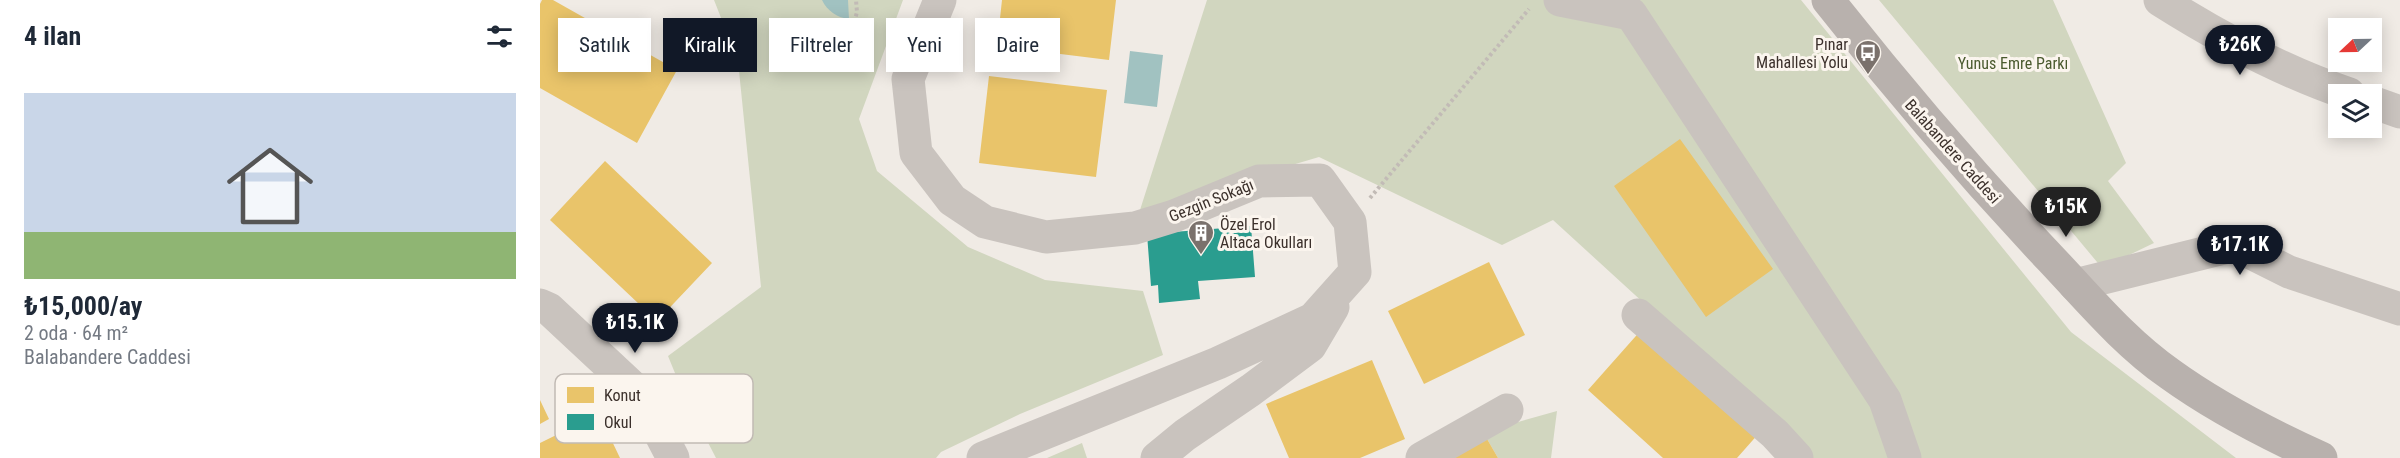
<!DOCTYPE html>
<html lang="tr">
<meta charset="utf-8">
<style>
:root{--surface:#fff;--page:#f2f2f3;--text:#1f2937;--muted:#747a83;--accent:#111827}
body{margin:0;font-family:"Roboto Condensed",sans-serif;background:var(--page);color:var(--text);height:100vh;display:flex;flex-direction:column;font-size:22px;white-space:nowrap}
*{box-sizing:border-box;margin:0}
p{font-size:20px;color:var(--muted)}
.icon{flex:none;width:33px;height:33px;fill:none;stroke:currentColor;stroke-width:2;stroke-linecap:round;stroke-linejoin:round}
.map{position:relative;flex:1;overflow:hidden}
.panel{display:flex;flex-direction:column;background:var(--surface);width:540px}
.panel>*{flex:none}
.banner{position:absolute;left:18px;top:18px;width:570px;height:54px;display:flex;gap:12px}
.needle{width:39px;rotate:248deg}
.tools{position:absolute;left:1788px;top:18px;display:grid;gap:12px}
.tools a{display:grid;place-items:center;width:54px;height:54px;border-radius:0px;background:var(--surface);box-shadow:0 3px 15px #0003;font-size:30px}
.price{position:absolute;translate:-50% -51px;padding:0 14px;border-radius:21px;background:var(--accent);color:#fff;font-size:20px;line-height:39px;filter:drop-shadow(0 2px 3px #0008)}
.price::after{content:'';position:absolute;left:50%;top:36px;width:18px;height:14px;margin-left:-9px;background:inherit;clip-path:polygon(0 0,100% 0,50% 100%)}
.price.selected{background:#222;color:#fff}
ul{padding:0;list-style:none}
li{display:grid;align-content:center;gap:12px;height:318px;padding:0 24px}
li span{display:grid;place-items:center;height:186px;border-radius:0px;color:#555}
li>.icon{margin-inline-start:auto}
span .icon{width:108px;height:108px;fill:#fffc;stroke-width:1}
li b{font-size:26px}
h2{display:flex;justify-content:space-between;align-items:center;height:72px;padding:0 24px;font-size:26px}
.chip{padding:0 21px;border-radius:0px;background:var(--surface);box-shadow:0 3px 15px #0003;font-size:21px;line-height:54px}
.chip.selected{background:var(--accent);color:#fff}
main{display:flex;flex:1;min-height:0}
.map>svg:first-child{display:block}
.green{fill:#d1d6bf}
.water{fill:#a1c2c1}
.homes{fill:#e9c46a}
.schools{fill:#2a9d8f}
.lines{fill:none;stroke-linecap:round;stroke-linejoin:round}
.path{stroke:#c2bbb6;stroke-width:4;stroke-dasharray:3 3;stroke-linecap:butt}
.minor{stroke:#c9c3be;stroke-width:33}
.major{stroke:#b8b1ad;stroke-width:33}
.labels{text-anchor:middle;stroke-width:6;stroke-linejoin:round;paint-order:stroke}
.poi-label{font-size:16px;fill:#3b302b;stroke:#fbf5ee;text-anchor:end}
.park-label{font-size:16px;fill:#4a5a2e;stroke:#fbf5ee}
.street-label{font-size:16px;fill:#3b302b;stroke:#fbf5ee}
.key{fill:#fbf5ee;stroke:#c1bab4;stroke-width:1.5}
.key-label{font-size:16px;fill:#3b302b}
</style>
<main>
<section class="panel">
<h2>4 ilan<svg class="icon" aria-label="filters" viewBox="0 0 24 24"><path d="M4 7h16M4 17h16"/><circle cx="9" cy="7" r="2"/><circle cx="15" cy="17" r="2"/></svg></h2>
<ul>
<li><span style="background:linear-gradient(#c9d6e8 75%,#8fb573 0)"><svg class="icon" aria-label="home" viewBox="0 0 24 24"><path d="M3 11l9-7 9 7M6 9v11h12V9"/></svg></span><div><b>₺15,000/ay</b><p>2 oda · 64 m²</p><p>Balabandere Caddesi</p></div></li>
</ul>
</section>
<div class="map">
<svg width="1860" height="458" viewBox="0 0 1860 458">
<rect width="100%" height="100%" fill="#f0ebe5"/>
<!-- green -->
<path class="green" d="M174,0h189l-44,119 18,52 91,76 77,33 98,11 20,64 -143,59 -79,38 -5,6h-220l-30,-58 -18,-44 93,-69 -23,-226z
M667,0h594l270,332 165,126h-432l-158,-153 -93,-85 -51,25 -183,-88 -179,53z
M1339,0h174l73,163 -18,18 46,62 -52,25z
M1017,411l-6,47h-53l-15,-26z
M542,443l5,15h-40z"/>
<!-- water -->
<path class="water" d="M282,0h26l1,19c-11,-1 -22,-8 -27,-19z
M590,51l33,4 -6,52 -33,-4z"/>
<!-- homes -->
<path class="homes" d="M2,0h11l124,70 -40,73 -97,-55v-84z
M462,0h114l-7,60 -112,-14z
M449,76l118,14 -11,87 -117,-14z
M1140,139l93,130 -67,48 -92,-131z
M65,161l107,102 -55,58 -107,-101z
M949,262l36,73 -101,49 -36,-73z
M1103,328l117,104 -23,26h-74l-75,-68z
M832,360l33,79 -45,19h-71l-23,-54z
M0,400l9,19 -9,5z
M59,414l21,44h-80v-15z
M943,432l15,26h-61z"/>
<!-- schools -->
<path class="schools" d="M711,226l4,51 -57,4 2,18 -41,4 -1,-18 -7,1 -4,-52z"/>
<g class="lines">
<!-- path -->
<path class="path" d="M306,51l11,-39 -1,-12
M830,198l159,-189"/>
<!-- minor -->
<path class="minor" d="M400,0l-32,79 8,74 36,47 33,22 61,15 89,-9 39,-12 85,-35 61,-1 30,42 5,50 -42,47 -95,44 -235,95
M1020,0l71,14 254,386 20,58
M1620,0c60,38 121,71 189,94
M1832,102l28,10
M1535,285l157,-39 11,3 46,23 111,37
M0,305l9,4 90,84 34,65
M1098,315l137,119 22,24
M617,458l28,-23 66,-45 59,-44 23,-39
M882,458l85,-48"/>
<!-- major -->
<path class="major" d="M1288,0c70,89 144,175 222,258 38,40 74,84 120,116 47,34 98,60 151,84"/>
</g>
<!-- icons -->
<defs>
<symbol id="bus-pin" viewBox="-11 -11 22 30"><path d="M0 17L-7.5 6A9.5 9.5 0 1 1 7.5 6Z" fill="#7a716c" stroke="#fbf5ee"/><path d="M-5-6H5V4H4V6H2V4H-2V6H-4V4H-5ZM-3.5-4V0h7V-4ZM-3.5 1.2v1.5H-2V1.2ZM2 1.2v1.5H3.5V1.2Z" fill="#fff"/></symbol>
<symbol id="building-pin" viewBox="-11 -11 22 30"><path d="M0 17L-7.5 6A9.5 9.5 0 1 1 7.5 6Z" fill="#7a716c" stroke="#fbf5ee"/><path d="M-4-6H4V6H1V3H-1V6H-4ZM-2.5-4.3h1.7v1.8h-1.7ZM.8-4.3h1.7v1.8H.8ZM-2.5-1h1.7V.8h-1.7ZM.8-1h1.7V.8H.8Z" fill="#fff"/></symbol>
</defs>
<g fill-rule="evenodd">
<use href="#bus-pin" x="1313" y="38" width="30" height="40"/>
<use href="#building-pin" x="646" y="218" width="30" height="40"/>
</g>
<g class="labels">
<!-- poi labels -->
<g class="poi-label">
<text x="1308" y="50">Pınar<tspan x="1308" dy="18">Mahallesi Yolu</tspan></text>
<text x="680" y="230" text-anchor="start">Özel Erol<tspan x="680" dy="18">Altaca Okulları</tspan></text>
</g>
<!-- park labels -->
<g class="park-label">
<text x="1473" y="69">Yunus Emre Parkı</text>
</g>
<!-- street labels -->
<g class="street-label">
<text transform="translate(1413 151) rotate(48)" y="6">Balabandere Caddesi</text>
<text transform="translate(671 200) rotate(-22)" y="6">Gezgin Sokağı</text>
</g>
</g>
<!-- legend -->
<rect x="15" y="374" width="198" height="69" rx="9" class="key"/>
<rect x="27" y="387" width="27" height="16" fill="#e9c46a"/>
<rect x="27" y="414" width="27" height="16" fill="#2a9d8f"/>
<g class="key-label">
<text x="64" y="401">Konut</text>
<text x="64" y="428">Okul</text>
</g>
</svg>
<div class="tools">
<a><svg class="needle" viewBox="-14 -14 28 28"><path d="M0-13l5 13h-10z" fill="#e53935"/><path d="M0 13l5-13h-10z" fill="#747a83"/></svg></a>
<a><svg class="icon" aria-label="layers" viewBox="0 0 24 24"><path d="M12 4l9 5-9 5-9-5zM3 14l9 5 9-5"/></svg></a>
</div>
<b class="price" style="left:1700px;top:76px">₺26K</b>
<b class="price selected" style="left:1526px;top:238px">₺15K</b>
<b class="price" style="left:1700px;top:276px">₺17.1K</b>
<b class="price" style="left:95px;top:354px">₺15.1K</b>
<div class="banner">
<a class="chip">Satılık</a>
<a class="chip selected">Kiralık</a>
<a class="chip">Filtreler</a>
<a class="chip">Yeni</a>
<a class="chip">Daire</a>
</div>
</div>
</main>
